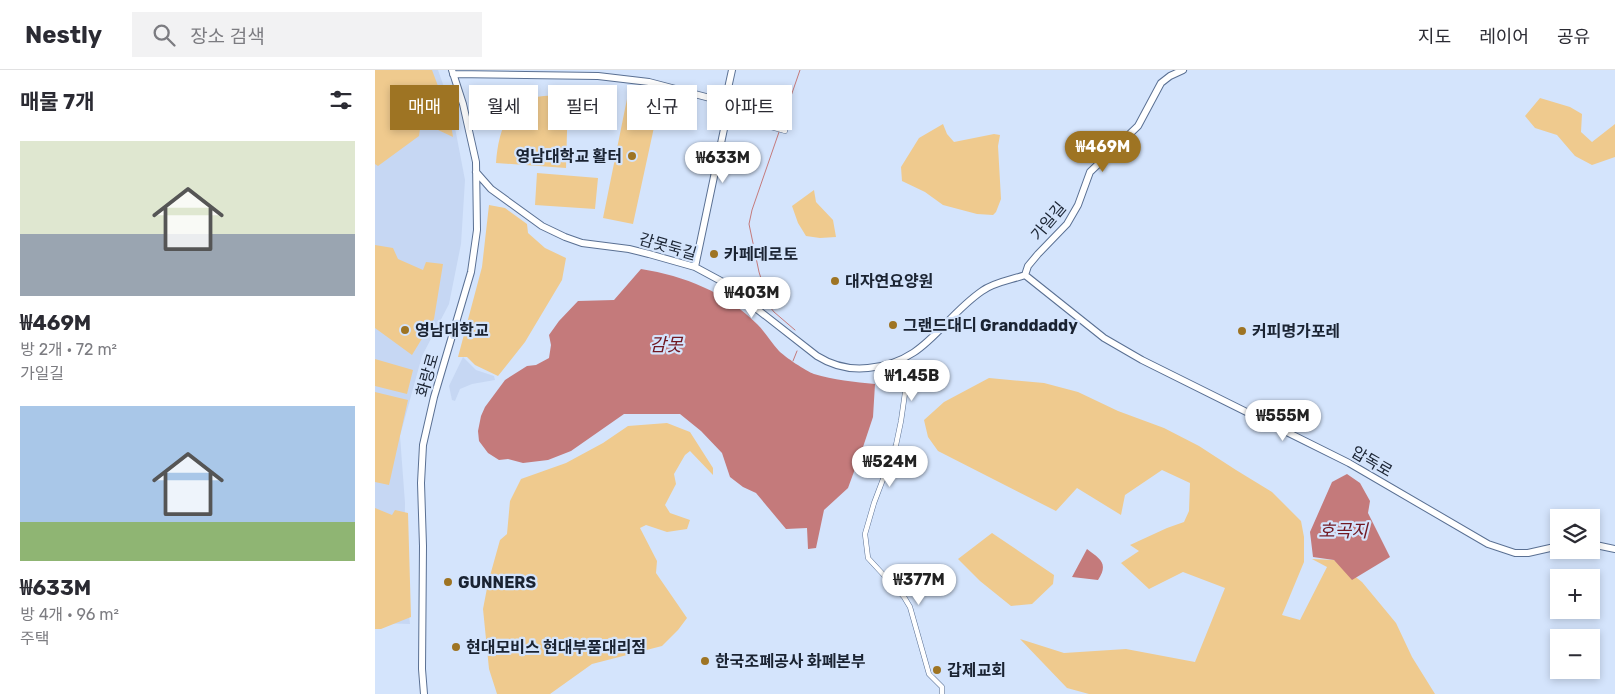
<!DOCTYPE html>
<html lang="ko">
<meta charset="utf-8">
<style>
:root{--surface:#fff;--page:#f2f2f3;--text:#2b2b33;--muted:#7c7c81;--line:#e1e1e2;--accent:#9e7423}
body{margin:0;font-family:Rubik,"Noto Sans KR",sans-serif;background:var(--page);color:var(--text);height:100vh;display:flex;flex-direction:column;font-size:19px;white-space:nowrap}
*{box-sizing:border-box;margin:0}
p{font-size:16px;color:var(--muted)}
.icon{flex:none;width:28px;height:28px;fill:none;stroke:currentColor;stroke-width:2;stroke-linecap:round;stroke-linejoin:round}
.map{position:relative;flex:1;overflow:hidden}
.sheet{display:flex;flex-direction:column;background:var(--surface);width:375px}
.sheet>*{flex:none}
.top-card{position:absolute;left:15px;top:15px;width:475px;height:45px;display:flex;gap:10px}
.tools{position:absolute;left:1175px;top:439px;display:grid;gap:10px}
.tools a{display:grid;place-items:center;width:50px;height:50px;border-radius:0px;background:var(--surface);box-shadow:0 2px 8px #0003;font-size:25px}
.price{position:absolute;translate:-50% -42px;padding:0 11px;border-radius:18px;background:#fff;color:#222;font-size:16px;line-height:32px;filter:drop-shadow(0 1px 2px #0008)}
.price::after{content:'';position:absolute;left:50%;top:30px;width:15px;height:11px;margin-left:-8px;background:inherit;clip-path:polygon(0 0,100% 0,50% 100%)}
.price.active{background:var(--accent);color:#fff}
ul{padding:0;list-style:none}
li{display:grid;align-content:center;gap:10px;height:265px;padding:0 20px}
li span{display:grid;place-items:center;height:155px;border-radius:0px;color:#555}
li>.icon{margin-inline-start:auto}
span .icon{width:90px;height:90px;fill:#fffc;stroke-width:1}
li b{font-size:21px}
h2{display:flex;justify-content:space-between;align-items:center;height:60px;padding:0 20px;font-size:21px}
.tag{padding:0 18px;border-radius:0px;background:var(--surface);box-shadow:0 2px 8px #0003;font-size:18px;line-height:45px}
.tag.active{background:var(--accent);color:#fff}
header{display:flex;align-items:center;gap:30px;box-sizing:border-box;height:70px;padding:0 25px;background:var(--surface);border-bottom:1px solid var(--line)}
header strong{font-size:24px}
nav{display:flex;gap:28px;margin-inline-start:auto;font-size:18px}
.search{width:350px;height:45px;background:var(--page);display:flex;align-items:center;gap:12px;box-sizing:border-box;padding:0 18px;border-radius:0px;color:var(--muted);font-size:19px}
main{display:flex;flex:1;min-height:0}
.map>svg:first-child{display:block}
.built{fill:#c6d7f3}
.green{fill:#efca8e}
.water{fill:#c47a7b}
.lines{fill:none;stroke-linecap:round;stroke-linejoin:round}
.stream{stroke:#c47a7b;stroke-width:1}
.street-casing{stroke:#5a7093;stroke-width:5.5}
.secondary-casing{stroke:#5a7093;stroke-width:8}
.street{stroke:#fff;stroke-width:4.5}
.secondary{stroke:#fff;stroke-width:6}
.poi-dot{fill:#9e7423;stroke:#d4e4fc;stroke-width:2}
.labels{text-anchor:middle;stroke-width:4.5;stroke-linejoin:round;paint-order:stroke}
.poi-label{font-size:16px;font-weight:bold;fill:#1a2332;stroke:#d4e4fc;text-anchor:start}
.street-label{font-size:16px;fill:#1a2332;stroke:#d4e4fc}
.water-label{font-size:18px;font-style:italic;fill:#711822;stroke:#d4e4fc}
</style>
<header>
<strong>Nestly</strong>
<div class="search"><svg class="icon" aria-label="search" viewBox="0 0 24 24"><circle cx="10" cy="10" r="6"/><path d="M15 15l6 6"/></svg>장소 검색</div>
<nav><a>지도</a><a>레이어</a><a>공유</a></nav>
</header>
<main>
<section class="sheet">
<h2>매물 7개<svg class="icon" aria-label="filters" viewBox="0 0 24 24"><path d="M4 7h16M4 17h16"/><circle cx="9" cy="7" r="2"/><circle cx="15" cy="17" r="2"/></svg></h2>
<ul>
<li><span style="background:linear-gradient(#dfe7d0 60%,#9aa5b1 0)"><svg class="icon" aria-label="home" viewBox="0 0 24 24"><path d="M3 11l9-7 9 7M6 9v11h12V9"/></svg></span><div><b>₩469M</b><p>방 2개 · 72 m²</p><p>가일길</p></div></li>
<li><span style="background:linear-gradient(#a9c7e8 75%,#8fb573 0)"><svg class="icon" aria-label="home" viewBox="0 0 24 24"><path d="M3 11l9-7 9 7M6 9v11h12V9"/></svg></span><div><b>₩633M</b><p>방 4개 · 96 m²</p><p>주택</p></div></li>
</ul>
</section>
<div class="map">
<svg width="1240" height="624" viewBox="0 0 1240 624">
<rect width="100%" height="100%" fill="#d4e4fc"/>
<!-- built -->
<path class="built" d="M0,0h63l13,37 14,73 -4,64 -12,60 -27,52 -22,80 5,67 -1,69 6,52 -35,-1z
M88,287l13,13 18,6 1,4 -23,4 -12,5 -5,12 -3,-1 -3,-14z"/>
<!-- green -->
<path class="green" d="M0,0h57l18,48 3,19 -32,-15 -2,14 -41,30 -3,-2z
M254,19l32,6 -28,129 -30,-6z
M193,26l-2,72 -70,-5c2,-27 9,-58 40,-66 10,-2 22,-1 32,-1z
M1165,28l30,9 12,7 -1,18 11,10 23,-18v33l-23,8 -17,-9 -18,-21 -22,-7 -10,-12z
M568,54l4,10 7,8 40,-8 6,1 -2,11 3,53 -5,13 -3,3 -16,-1 -34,-9 -18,-13 -23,-11 -1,-14 18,-29z
M162,103l61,5 -3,31 -60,-4z
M439,120l2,12 17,18 3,17 -16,1 -14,-2 -8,-13 -6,-17z
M114,135l16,3 22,16 1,9 17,15 21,10 -4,22 -37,62 -27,34 -23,-11 -8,-8h-9l24,-90z
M0,175l18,3 5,11 25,11 3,-8 17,2 -9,55 -22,36 -37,-27z
M0,289l38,11 -6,24 -32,-8z
M614,308l55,5 34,9 40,19 46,17 35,18 37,24 36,22 29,29 3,16v25l-22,53 18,5 27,-53 -15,-8 22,1 28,22 34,41 16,34 23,37h-346l-22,-6 -47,-49 44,14 62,-4 69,13 30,-74 -42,-16 -34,17 -28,-26 18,-12 -9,-6 37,-17 17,-6 5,-11 1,-28 -28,-13 -37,25 -4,20 -44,-27 -21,23 -118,-60 -10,-14 -4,-17 20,-18z
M0,322l33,8 -19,85 -14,-3z
M292,353l23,9 23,36v7l-23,-24 -5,4 -11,19 2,10 -11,21 5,8 20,7 -3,9 -20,3 -21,-7 -6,3 17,33 -1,12 31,45 -9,12 -16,16 -70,18 -42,30h-53l-8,-25 -6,-60 5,-26 12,-43 7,-6 3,-33 11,-22 45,-16 37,-20 25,-17z
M0,438l17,7 3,-5 13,3 3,104 -30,12h-6z
M617,463l62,42 -1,9 -21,20 -21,2 -31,-25 -22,-22z"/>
<!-- water -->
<path class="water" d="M266,199c44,7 84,23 116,55 8,8 14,18 22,27 6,6 27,20 35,23 19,6 41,8 61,10l-2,33 -10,30 -15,41 -24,22 -8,38 -8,1 -1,-21 -21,1 -30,-36 -13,-6 -13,-10 -8,-24 -21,-22 -21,-17h-56l-53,37 -23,9 -25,3 -15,-4 -9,1 -11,-7 -9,-12 -1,-10 3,-15 4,-9 20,-27 22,-14 9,-1 13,-7 2,-13 -2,-10 10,-14 19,-20 36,-1z
M972,404l13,9 10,18 -2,12 22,44 -38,23 -18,-20 -21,-3 -3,-25 22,-50z
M712,479c13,10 22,14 11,31l-26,-3z"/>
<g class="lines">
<!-- stream -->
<path class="stream" d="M405,58l20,-58
M404,62l-27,78 -3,14 10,48 11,35 4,5 21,18
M418,291l4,-10"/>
<defs>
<path id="street" d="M353,40c16,13 38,15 57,21
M524,292l8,17 -6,42 -5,24 -22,58 -9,31 3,24 36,39 6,10 19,67 13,13v7"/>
<path id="secondary" d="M78,4l145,2 51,6 76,20
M350,32l7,-32
M101,102l15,17 51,37 23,11 17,6 47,6 20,5 46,13 26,14 96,75c16,10 32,14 51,12 58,-5 72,-48 114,-77 12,-9 29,-11 43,-16
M320,197l33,-157 -3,-8
M650,205l79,63 38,22 207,103 139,81 27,9h13l31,-7
M650,205l3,-9 10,-12 29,-30 11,-19 12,-33 48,-46 23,-43 9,-7 13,-6
M1216,474l24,5
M49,624l-2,-25 1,-123 -2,-63 2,-38 11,-48 37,-125 6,-42 -1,-68 -13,-58 -11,-34"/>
</defs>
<!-- street casing -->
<use href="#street" class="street-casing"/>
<!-- secondary casing -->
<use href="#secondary" class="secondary-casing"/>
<!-- street -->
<use href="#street" class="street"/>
<!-- secondary -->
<use href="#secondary" class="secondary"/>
</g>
<!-- markers -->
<g class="poi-dot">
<circle cx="257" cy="86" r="5"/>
<circle cx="339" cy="184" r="5"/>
<circle cx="460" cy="211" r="5"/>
<circle cx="518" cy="255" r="5"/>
<circle cx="30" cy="260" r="5"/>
<circle cx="867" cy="261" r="5"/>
<circle cx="73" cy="512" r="5"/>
<circle cx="81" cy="577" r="5"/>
<circle cx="330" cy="591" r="5"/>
<circle cx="562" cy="600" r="5"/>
</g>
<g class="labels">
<!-- poi labels -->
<g class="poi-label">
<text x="247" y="92" text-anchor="end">영남대학교 활터</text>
<text x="349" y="190">카페데로토</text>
<text x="470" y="217">대자연요양원</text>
<text x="528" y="261">그랜드대디 Granddaddy</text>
<text x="40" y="266">영남대학교</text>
<text x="877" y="267">커피명가포레</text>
<text x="83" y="518">GUNNERS</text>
<text x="91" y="583">현대모비스 현대부품대리점</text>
<text x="340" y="597">한국조폐공사 화폐본부</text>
<text x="572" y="606">갑제교회</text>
</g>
<!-- street labels -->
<g class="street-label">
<text transform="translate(673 151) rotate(-50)" y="6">가일길</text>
<text transform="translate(293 176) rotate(16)" y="6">감못둑길</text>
<text transform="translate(52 305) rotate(-74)" y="6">화랑로</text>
<text transform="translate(997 391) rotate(30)" y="6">압독로</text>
</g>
<!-- water labels -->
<g class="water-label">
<text x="291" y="281">감못</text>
<text x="968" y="467">호곡지</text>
</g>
</g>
</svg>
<div class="tools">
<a><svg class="icon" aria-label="layers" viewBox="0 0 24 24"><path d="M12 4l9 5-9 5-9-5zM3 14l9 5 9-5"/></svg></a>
<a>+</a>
<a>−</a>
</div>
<b class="price active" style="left:728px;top:103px">₩469M</b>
<b class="price" style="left:348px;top:114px">₩633M</b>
<b class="price" style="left:377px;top:249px">₩403M</b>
<b class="price" style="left:537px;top:332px">₩1.45B</b>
<b class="price" style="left:908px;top:372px">₩555M</b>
<b class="price" style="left:515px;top:418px">₩524M</b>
<b class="price" style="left:544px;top:536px">₩377M</b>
<div class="top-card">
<a class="tag active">매매</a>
<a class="tag">월세</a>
<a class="tag">필터</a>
<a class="tag">신규</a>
<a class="tag">아파트</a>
</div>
</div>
</main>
